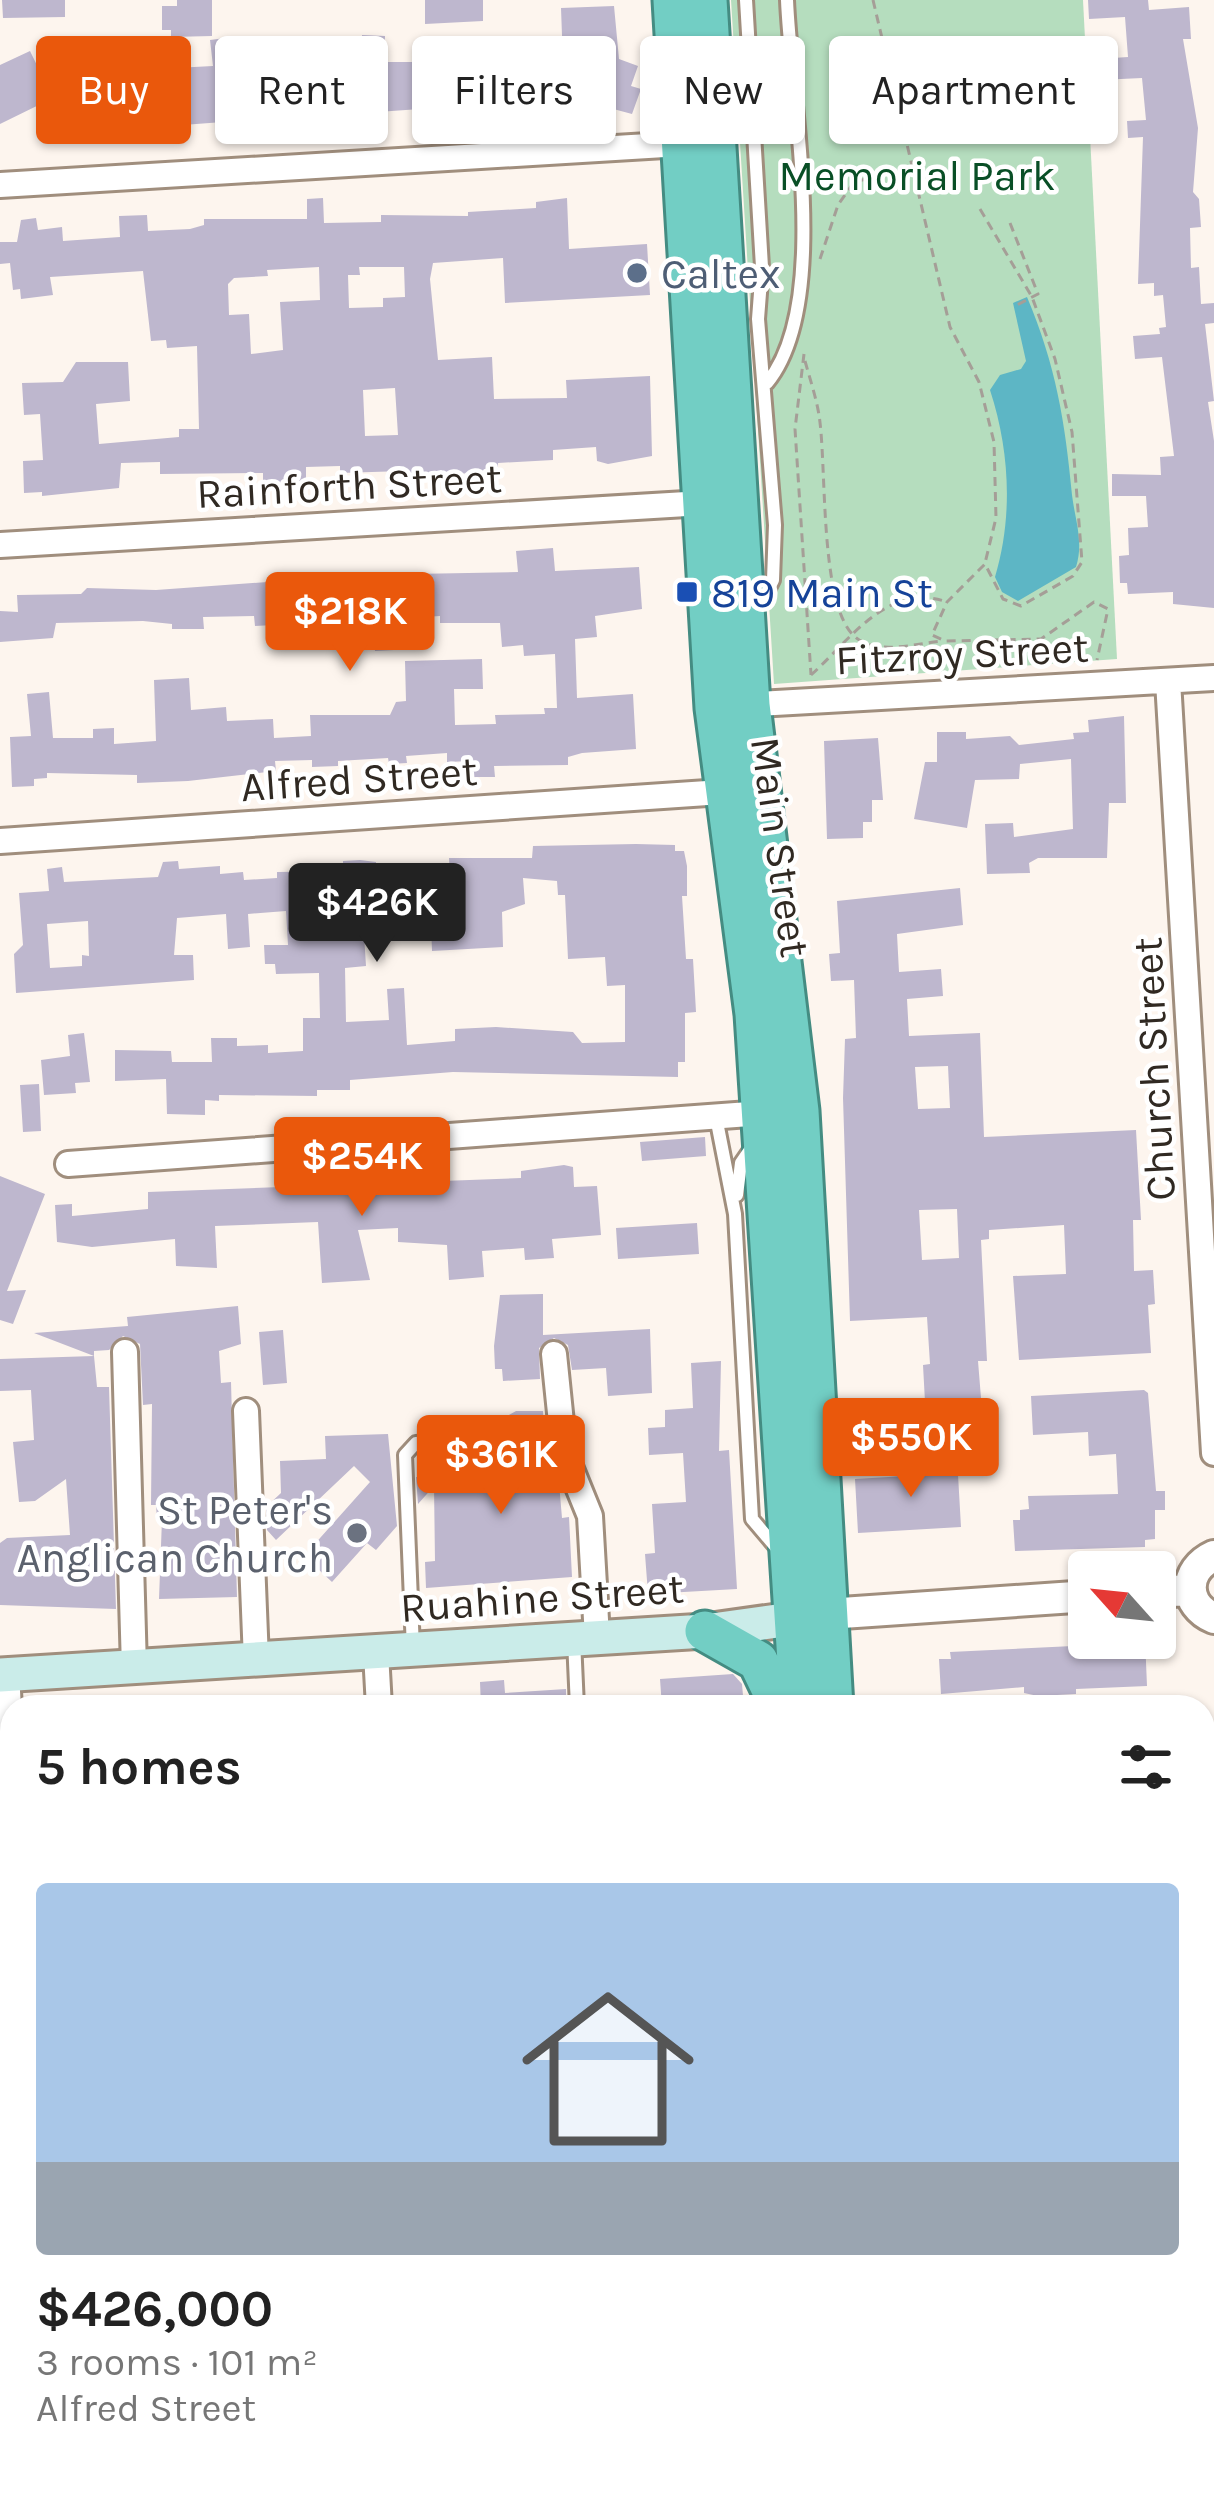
<!DOCTYPE html>
<meta charset="utf-8">
<style>
:root{--surface:#fff;--page:#f6f6f6;--text:#222;--muted:#767676;--accent:#ea580c}
body{margin:0;font-family:Karla,sans-serif;background:var(--page);color:var(--text);height:100vh;display:flex;flex-direction:column;font-size:45px;white-space:nowrap}
*{box-sizing:border-box;margin:0}
p{font-size:39px;color:var(--muted)}
.icon{flex:none;width:66px;height:66px;fill:none;stroke:currentColor;stroke-width:2;stroke-linecap:round;stroke-linejoin:round}
.map{position:relative;flex:1;overflow:hidden}
.drawer{position:absolute;left:0px;top:1695px;width:1215px;height:804px;display:flex;flex-direction:column;background:var(--surface);border-radius:36px 36px 0 0;box-shadow:0 3px 9px #0004}
.drawer>*{flex:none}
.guide{position:absolute;left:36px;top:36px;width:1143px;height:108px;display:flex;gap:24px}
.needle{width:78px;rotate:297deg}
.fabs{position:absolute;left:1068px;top:1551px;display:grid;gap:24px}
.fabs a{display:grid;place-items:center;width:108px;height:108px;border-radius:12px;background:var(--surface);box-shadow:0 3px 9px #0004;font-size:60px}
.price{position:absolute;translate:-50% -102px;padding:0 27px;border-radius:12px;background:var(--accent);color:#fff;font-size:39px;line-height:78px;filter:drop-shadow(0 3px 6px #0008)}
.price::after{content:'';position:absolute;left:50%;top:72px;width:36px;height:27px;margin-left:-18px;background:inherit;clip-path:polygon(0 0,100% 0,50% 100%)}
.price.selected{background:#222;color:#fff}
ul{padding:0;list-style:none}
li{display:grid;align-content:center;gap:24px;height:636px;padding:0 36px}
li span{display:grid;place-items:center;height:372px;border-radius:12px;color:#555}
li>.icon{margin-inline-start:auto}
span .icon{width:216px;height:216px;fill:#fffc;stroke-width:1}
li b{font-size:51px}
h2{display:flex;justify-content:space-between;align-items:center;height:144px;padding:0 36px;font-size:51px}
.pill{padding:0 42px;border-radius:12px;background:var(--surface);box-shadow:0 3px 9px #0004;font-size:42px;line-height:108px}
.pill.selected{background:var(--accent);color:#fff}
.map>svg:first-child{display:block}
.green{fill:#b5ddbe}
.water{fill:#5db6c5}
.building{fill:#beb7ce;fill-rule:evenodd}
.lines{fill:none;stroke-linecap:round;stroke-linejoin:round}
.service-casing{stroke:#a08e7d;stroke-width:18}
.minor-casing{stroke:#a08e7d;stroke-width:30}
.tertiary-casing{stroke:#a08e7d;stroke-width:36}
.secondary-casing{stroke:#a08e7d;stroke-width:39}
.trunk-casing{stroke:#448c82;stroke-width:45}
.path{stroke:#a59e97;stroke-width:3;stroke-dasharray:9 6;stroke-linecap:butt}
.service{stroke:#fff;stroke-width:12}
.minor{stroke:#fff;stroke-width:24}
.tertiary{stroke:#fff;stroke-width:30}
.secondary{stroke:#caece9;stroke-width:33}
.trunk{stroke:#72cec4;stroke-width:39}
.service-dot{fill:#5c6f8a;stroke:#fff;stroke-width:4.5}
.transit-dot{fill:#1a4fb4;stroke:#fff;stroke-width:4.5}
.worship-dot{fill:#6b7280;stroke:#fff;stroke-width:4.5}
.labels{text-anchor:middle;stroke-width:9;stroke-linejoin:round;paint-order:stroke}
.park-label{font-size:42px;fill:#094f26;stroke:#fff}
.service-label{font-size:42px;fill:#4e5e75;stroke:#fff;text-anchor:start}
.street-label{font-size:42px;fill:#302922;stroke:#fff}
.transit-label{font-size:42px;fill:#164399;stroke:#fff;text-anchor:start}
.worship-label{font-size:42px;fill:#5b616d;stroke:#fff;text-anchor:end}
</style>
<div class="map">
<svg width="1214" height="2499" viewBox="0 0 1214 2499">
<rect width="100%" height="100%" fill="#fdf5ee"/>
<!-- green -->
<path class="green" d="M731,0h352l34,659 -343,25z"/>
<!-- water -->
<path class="water" d="M1027,297c29,69 38,124 45,198 3,25 12,47 4,72l-58,34 -16,-9 -7,-15c18,-60 15,-126 -5,-187l10,-15 21,-6 5,-8 -13,-58z"/>
<!-- building -->
<path class="building" d="M2,0h63v17l-62,1z
M177,0h35v36l-41,1v-7h-9v-24h15z
M425,0h58v21l-58,3z
M1088,0h60l1,10 40,-3 2,32h-8l15,89 -5,64 6,7 2,28 -11,1 1,40 8,-1 2,37 13,-1v20l-9,1 9,77 -6,1 6,39v167l-41,-4v-12l-45,2 -1,-11h-7l-1,-27 10,-1 -1,-27 20,-1 -2,-31h-34v-22l49,1 -1,-18 14,-1 -12,-99 -27,2 -2,-23 27,-2 -1,-6 7,-1 -3,-32 -9,1v-13l-16,1 5,-147 -15,1 -1,-17 19,-1 -4,-42 -42,2 -2,-21 30,-2 -3,-40 -36,2z
M614,6l5,53 19,7 -7,20 10,3 -9,25 -41,-11v7l-83,7 -8,-4 -1,-12 -80,2 1,6 -85,6v-6h-41l-19,9 -92,7 -1,-9 -27,1 -1,-29h-16l-1,-18 76,-4 -3,-26 23,-3 3,30 37,-3 -2,-18 26,-3 1,14 15,-1 1,13 47,-1 1,-33 23,1 -1,26h100v13l74,-6 5,-6 -2,-55z
M30,51l23,47 -53,26v-59z
M1001,53l16,1 -3,52h-16z
M109,97l2,34 -29,2v-10l-14,1 -2,-24z
M323,198l1,25 57,-1v-7l87,1v-4l68,-4v-6l31,-4 2,51 78,-5 3,51 -145,8 -2,-45 -70,5 -3,16 8,81 54,-3 2,42 73,-1 -1,-18 84,-4 2,80 -44,8 -11,-3 -1,-14 -43,3v10l-55,3v9l-93,4 -1,-5 -64,2v-7l-34,1v21l-43,1v-16l-103,1v-12l-39,1 -2,25 -77,8v-4l-18,1 -1,-32 20,-1 -3,-46 -16,1 -2,-32 41,-1 13,-20h52l2,39 -34,3 3,40 80,-7v-8h20l-2,-83 -30,2 -1,-8 -15,1 -8,-70 -93,6 3,18 -32,4 -1,-10 -7,1 -3,-27 -10,1v-22h17l4,-22 15,-2 2,12 24,-3 1,14 57,-4 -1,-21 28,-1 1,16 42,-2 14,-4v-6h103v-20zM319,267l1,33 -40,2 3,48 -32,4 -2,-40 -20,1 -1,-31 6,-6 34,-2 -1,-6zM359,267h45l1,30 -22,1v9l-34,1 -1,-33h12zM395,388l3,47 -33,1 -2,-46z
M553,548l2,23 84,-4 3,42 -47,7 2,21 -22,2 2,59 56,-4 3,55 -54,4 -14,4v8l-74,1 1,11h-24l-1,-16 -23,1v-9l-41,3 1,7 -18,1 -1,-6 -50,3v5l-26,1v-7l-37,1 1,10 -88,10 -51,2v-8l-90,-2v5l-13,1v7l-22,1 -2,-50 21,-1 -4,-42 22,-2 4,46h40v-9l21,-1v16l42,-3 -2,-61 35,-2 2,32 35,-3 1,14 46,-2 1,19 37,-2 -1,-21h80l6,-13 10,-1 -1,-40 77,-2 1,30h-29l1,36 41,-1 -1,-9 50,-1 -1,-6h13l-2,-54 -31,2 -1,-11 -21,2 -2,-24h-60v-7l-48,3 2,31 -19,1 -3,-19 -42,2 1,9 -19,1 -2,-21 -55,3 -1,-10 -51,1 1,12h-32v-5l-29,-3 -87,2 -3,15 -53,4v-31l18,1 -1,-17 64,-1 6,-6 69,2 152,-11 12,6 37,-2 -1,-8 162,-3 -2,-21z
M1124,716l2,87h-17l-2,55h-69l-9,5 1,10 -43,1 -2,-50 28,-1 1,14 59,-8 -2,-70 -51,5 -1,15 -44,1 -8,48 -53,-9 11,-57h12v-30h29v7l44,-3 9,9 55,-6 -1,-6 16,-1 -1,-12z
M878,738l5,62h-11v22h-9v16l-36,1 -3,-98z
M636,844l39,1v6h9l3,15v30h-5l4,63h7l3,53 -11,1v49h-7v15l-225,-5 -103,8v10h-33v6l-98,-1v6l-14,-1v15l-38,-1 -1,-35 -51,2v-31l56,1 1,11h40l-1,-24h26v8l31,-1v8l35,-2v-33h17l-1,-45 -43,1 -1,-10h-10l-1,-19h24l-2,-34 -38,3 2,33 -22,2 -2,-35 -49,4 -3,37h19l1,25 -178,13 -2,-39 9,-9 -4,-52 30,-2 -2,-22 15,-2 2,15 56,-3 38,-2 5,-15 15,-1 1,8 41,-3v8l23,-2 1,8 33,-2v-6l66,-1v-10l17,-1 16,2 1,24 -16,1 5,79 -21,2 1,54 43,-2 -2,-31 17,-1 3,57 48,-4v-12l41,-2 77,5 9,11 43,-1v-57l-18,1 -2,-29 -37,2 -3,-64h-7l-1,-14 -34,-3 2,26 -23,8 1,35 -71,4 -1,-26 22,-1 -4,-66h83l1,-12zM88,921l1,35 -7,-1v11l-32,2 -3,-44z
M960,888l3,37 -66,9 2,38 42,-3 2,27 -36,3 2,37 71,-3 4,104 152,-7 5,90h-8l1,51 19,-1 2,34 -7,1 3,48 -132,7 -6,-84 53,-2 -2,-49 -75,5v9l-8,1 6,121h-9l3,37 -56,4 -2,-37 7,-1 -3,-47 -77,4 -7,-223 2,-59 11,-1 -2,-58 -23,1 -2,-27 11,-1 -3,-52zM948,1066l2,42 -32,1 -3,-42zM957,1209l2,49 -37,2 -3,-50z
M84,1033l6,49 -15,1 1,10 -32,2 -3,-35 29,-4 -2,-21z
M39,1084l2,47 -18,1 -3,-47z
M705,1137l1,19 -64,5 -2,-19z
M564,1165l9,2 1,20 23,-1 4,49 -49,4 2,19 -29,2 -1,-12 -42,3 2,26 -35,3 -2,-35 -49,-3v-14l-40,2 12,50 -48,3 -4,-61 -103,4 2,42 -41,-2 -1,-27 -83,8 -35,-5 -2,-37 17,-1v12l76,-7v-17l373,-14v-7z
M0,1176l45,18 -38,97 19,-1 -13,34 -13,-4z
M697,1223l2,31 -81,5 -2,-31z
M543,1294v41l107,-6 2,64 -44,3 -2,-28 -34,2 -4,-25 -14,-7 -15,10 1,31 -37,2 -1,-12h-7l-1,-23 6,-51z
M238,1306l3,38 -22,7 2,32 10,-1 6,215 -78,2 3,-80h-5l-1,-14h-5l1,-101 -9,1 -3,-61 -17,-8 -14,14 -15,1v5l-60,-23 94,-7 -1,-9z
M283,1330l4,53 -24,2 -4,-53z
M94,1356l3,31h12l7,222 -116,-4v-62l7,-5 63,-3 -4,-56 -31,22 -16,1 -6,-60 21,-2 -3,-50 -31,1v-32z
M721,1361l-2,90 10,-1 8,139 -89,5 -3,-40 10,-1 -3,-49 34,-2 -3,-49 -34,2 -1,-27 17,-1v-17l28,-2 -2,-45z
M1144,1390l4,3 8,98h9v19h-10v29l-10,1v7l-130,4 -2,-31h7v-10l9,-1 -1,-13 90,-2 -2,-40 -27,2 -1,-24 -55,3 -2,-39z
M516,1411h27l3,73 13,-1 3,35 7,-1 3,60 -146,11 -1,-26 10,-1 -1,-75 -16,18 -2,-27h93l-9,-57z
M388,1434l9,92 -21,24 -9,-7 -35,39 -28,-26 66,-74 -16,-16 -78,74 -9,-10 -1,-23 15,-14 -1,-32 46,-2 -1,-23z
M957,1457l4,70 -103,6 -3,-54 67,-4 -1,-16z
M1089,1624l1,16 55,-2 2,48 -71,3v5l-38,2 -14,-3v-6l-83,7 -2,-35h12l-1,-7 123,-6 -1,-21z
M733,1674l9,10 2,23h-82l-2,-28z
M504,1680l1,13 61,-4v18h-85l-1,-25z"/>
<g class="lines">
<defs>
<path id="service" d="M746,0l16,267 -4,52 17,206 -2,55 -7,14 -18,8
M767,383c65,-79 24,-281 20,-383
M716,1117l19,97 17,305 28,33
M737,1195l4,-32 11,-16
M574,1640l3,67
M413,1649l-8,-194 11,-12 51,-4
M655,2487l1,12
M705,2487l1,12
M812,2487l1,12"/>
<path id="minor" d="M0,185l681,-41
M0,545l703,-42
M1168,681l46,772
M741,705l473,-27
M0,841l722,-49
M68,1164l695,-51
M125,1352l9,316
M554,1354l10,98 26,64 7,121
M246,1411l10,249
M376,1653l3,54
M7,1675l5,82
M1203,2251l11,-1
M0,2300l12,10
M0,2335l12,-4
M379,2499l49,-3"/>
<path id="tertiary" d="M1214,1556c-31,14 -31,49 0,62
M1155,1592l34,-2
M827,1614l262,-18"/>
<path id="secondary" d="M0,1675l705,-44 115,-16"/>
<path id="trunk" d="M673,0l42,708 40,306 45,693
M707,0l43,705 49,406 34,596
M705,1631l53,30 22,46
M843,2487l1,12
M880,2487v12"/>
</defs>
<!-- service casing -->
<use href="#service" class="service-casing"/>
<!-- minor casing -->
<use href="#minor" class="minor-casing"/>
<!-- tertiary casing -->
<use href="#tertiary" class="tertiary-casing"/>
<!-- secondary casing -->
<use href="#secondary" class="secondary-casing"/>
<!-- trunk casing -->
<use href="#trunk" class="trunk-casing"/>
<!-- path -->
<path class="path" d="M873,0l77,327 29,55 15,60 2,76 -11,45
M980,209l52,88 23,62 17,73 10,130 -9,14 -52,30 -18,-7 -18,-35 -38,38 -15,33 13,6 96,-2 53,-37 14,7 -11,51
M1010,223l28,71 -25,13
M820,259l18,-54 16,-23 58,-14
M804,354l-9,75 16,246
M805,361c5,18 11,36 14,54 8,50 0,185 34,220 21,22 64,8 90,6
M811,675c39,-35 76,-92 133,-74"/>
<!-- service -->
<use href="#service" class="service"/>
<!-- minor -->
<use href="#minor" class="minor"/>
<!-- tertiary -->
<use href="#tertiary" class="tertiary"/>
<!-- secondary -->
<use href="#secondary" class="secondary"/>
<!-- trunk -->
<use href="#trunk" class="trunk"/>
</g>
<!-- markers -->
<circle class="service-dot" cx="637" cy="273" r="12"/>
<rect class="transit-dot" x="675" y="580" width="24" height="24" rx="6"/>
<circle class="worship-dot" cx="357" cy="1533" r="12"/>
<g class="labels">
<!-- park labels -->
<g class="park-label">
<text x="917" y="190">Memorial Park</text>
</g>
<!-- service labels -->
<g class="service-label">
<text x="661" y="288">Caltex</text>
</g>
<!-- street labels -->
<g class="street-label">
<text transform="translate(349 485) rotate(-3)" y="15">Rainforth Street</text>
<text transform="translate(962 653) rotate(-3)" y="15">Fitzroy Street</text>
<text transform="translate(359 778) rotate(-4)" y="15">Alfred Street</text>
<text transform="translate(781 847) rotate(82)" y="15">Main Street</text>
<text transform="translate(1153 1069) rotate(-93)" y="15">Church Street</text>
<text transform="translate(542 1597) rotate(-4)" y="15">Ruahine Street</text>
</g>
<!-- transit labels -->
<g class="transit-label">
<text x="711" y="607">819 Main St</text>
</g>
<!-- worship labels -->
<g class="worship-label">
<text x="333" y="1524">St Peter's<tspan x="333" dy="48">Anglican Church</tspan></text>
</g>
</g>
</svg>
<div class="fabs">
<a><svg class="needle" viewBox="-14 -14 28 28"><path d="M0-13l5 13h-10z" fill="#e53935"/><path d="M0 13l5-13h-10z" fill="#767676"/></svg></a>
</div>
<b class="price" style="left:350px;top:674px">$218K</b>
<b class="price selected" style="left:377px;top:965px">$426K</b>
<b class="price" style="left:362px;top:1219px">$254K</b>
<b class="price" style="left:911px;top:1500px">$550K</b>
<b class="price" style="left:501px;top:1517px">$361K</b>
<div class="guide">
<a class="pill selected">Buy</a>
<a class="pill">Rent</a>
<a class="pill">Filters</a>
<a class="pill">New</a>
<a class="pill">Apartment</a>
</div>
<section class="drawer">
<h2>5 homes<svg class="icon" aria-label="filters" viewBox="0 0 24 24"><path d="M4 7h16M4 17h16"/><circle cx="9" cy="7" r="2"/><circle cx="15" cy="17" r="2"/></svg></h2>
<ul>
<li><span style="background:linear-gradient(#a9c7e8 75%,#9aa5b1 0)"><svg class="icon" aria-label="home" viewBox="0 0 24 24"><path d="M3 11l9-7 9 7M6 9v11h12V9"/></svg></span><div><b>$426,000</b><p>3 rooms · 101 m²</p><p>Alfred Street</p></div></li>
</ul>
</section>
</div>
